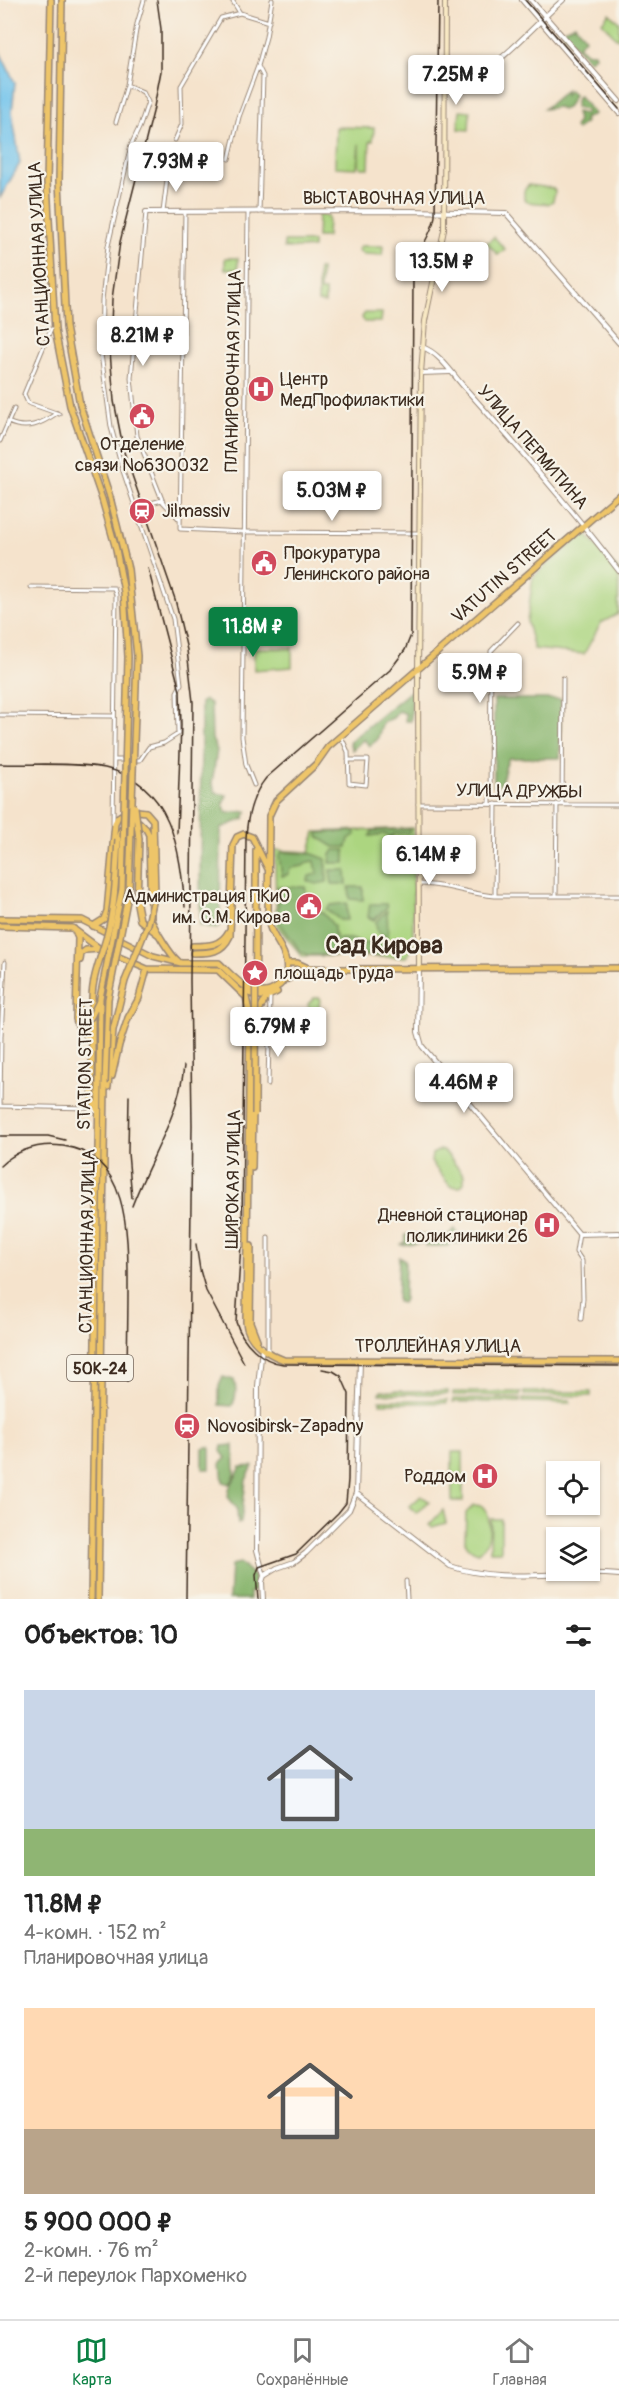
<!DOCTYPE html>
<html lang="ru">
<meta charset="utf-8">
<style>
:root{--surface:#fff;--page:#f2f2f2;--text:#222;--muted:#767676;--line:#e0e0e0;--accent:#0b8043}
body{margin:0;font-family:Pangolin,sans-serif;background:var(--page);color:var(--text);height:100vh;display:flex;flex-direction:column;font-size:22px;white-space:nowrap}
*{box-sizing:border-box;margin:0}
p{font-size:20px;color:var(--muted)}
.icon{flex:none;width:33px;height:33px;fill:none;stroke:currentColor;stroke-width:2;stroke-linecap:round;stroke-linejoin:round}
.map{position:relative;height:1599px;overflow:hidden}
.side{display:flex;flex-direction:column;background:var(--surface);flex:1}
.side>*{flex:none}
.controls{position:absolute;left:546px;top:1461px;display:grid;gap:12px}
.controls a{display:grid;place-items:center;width:54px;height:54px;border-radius:0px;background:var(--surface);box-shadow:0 2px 4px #0004;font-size:30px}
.price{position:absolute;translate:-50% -51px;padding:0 14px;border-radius:6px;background:#fff;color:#222;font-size:20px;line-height:39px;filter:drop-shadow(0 2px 3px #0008)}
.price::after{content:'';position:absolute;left:50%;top:36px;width:18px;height:14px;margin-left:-9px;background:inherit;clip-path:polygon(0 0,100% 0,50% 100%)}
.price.current{background:var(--accent);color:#fff}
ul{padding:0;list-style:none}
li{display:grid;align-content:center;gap:12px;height:318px;padding:0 24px}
li span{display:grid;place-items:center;height:186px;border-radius:0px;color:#555}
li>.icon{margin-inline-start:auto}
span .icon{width:108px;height:108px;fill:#fffc;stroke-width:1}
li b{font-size:26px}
h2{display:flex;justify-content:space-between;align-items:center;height:72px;padding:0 24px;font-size:26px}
.dock{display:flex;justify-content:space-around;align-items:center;height:84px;border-top:2px solid var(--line);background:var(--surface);font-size:16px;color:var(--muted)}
.dock a{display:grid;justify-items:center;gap:3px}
.dock .current{color:var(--accent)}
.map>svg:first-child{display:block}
.green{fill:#acd580;stroke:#74804f;stroke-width:1.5}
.forest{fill:#89b66e;stroke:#627046;stroke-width:1.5}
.water{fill:#70c3ec;stroke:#567685;stroke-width:1.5}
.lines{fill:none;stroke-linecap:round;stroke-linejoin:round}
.minor-casing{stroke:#988675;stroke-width:5}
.tertiary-casing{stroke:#988675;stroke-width:6}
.secondary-casing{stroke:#988675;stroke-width:6}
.primary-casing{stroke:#988675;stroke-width:8}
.minor{stroke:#fff;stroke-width:3}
.tertiary{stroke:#fff;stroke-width:4}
.secondary{stroke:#f8e8c3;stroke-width:4}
.primary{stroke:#eec569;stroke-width:5}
.tram{stroke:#3b2a1e;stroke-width:1.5}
.rail{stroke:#3b2a1e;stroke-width:1.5}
.primary-bridge-casing{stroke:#988675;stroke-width:8;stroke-linecap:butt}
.primary-bridge{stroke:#eec569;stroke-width:5}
.labels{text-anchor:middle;stroke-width:4.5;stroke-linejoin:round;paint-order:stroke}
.shield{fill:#f7f3e8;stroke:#73665b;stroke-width:1.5}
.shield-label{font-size:16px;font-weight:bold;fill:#3b2a1e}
.street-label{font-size:18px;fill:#3b2a1e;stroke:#f7f3e8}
.poi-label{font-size:18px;fill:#3b2a1e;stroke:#f7f3e8;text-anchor:start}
.district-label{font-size:24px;font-weight:bold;fill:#3b2a1e;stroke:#f7f3e8}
</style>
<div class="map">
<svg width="619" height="1599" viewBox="0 0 619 1599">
<rect width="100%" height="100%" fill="#f7f3e8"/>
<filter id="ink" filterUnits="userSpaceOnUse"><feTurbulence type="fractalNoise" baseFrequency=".0167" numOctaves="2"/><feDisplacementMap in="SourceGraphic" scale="12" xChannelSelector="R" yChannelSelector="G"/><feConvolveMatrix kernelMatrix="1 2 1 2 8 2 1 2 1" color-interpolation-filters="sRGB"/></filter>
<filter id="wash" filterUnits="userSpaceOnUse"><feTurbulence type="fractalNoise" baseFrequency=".008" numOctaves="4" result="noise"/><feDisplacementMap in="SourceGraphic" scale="24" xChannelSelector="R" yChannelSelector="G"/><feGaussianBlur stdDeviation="1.35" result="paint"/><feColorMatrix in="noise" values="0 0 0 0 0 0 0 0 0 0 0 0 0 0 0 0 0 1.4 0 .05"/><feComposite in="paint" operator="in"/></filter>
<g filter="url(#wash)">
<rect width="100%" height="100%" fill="#f5e3cc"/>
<!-- green -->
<path class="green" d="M609,13l10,9v17l-3,-1 -14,-16z
M460,110l10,1 -1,19 -11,-1z
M336,127l38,1 -1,13h-3l-1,27h-8l-2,-3v-22l-2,25 -22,-1z
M528,185l24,3 3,3 -2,10 -5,3 -21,-2 -3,-3v-8z
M318,215l10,1 -1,21h-10z
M494,237l11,12 -7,6 -11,-12z
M284,242h29v6h-29z
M360,246h23l-1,9 -19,-1 -5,-4z
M225,258h13v11h-13z
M318,269h3l-1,22h5v12l-7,-1z
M365,313h17l-1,9h-17l-2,-5z
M585,533l34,38 -1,43 -17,9 -17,31 -50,-5 -7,-27 6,-45z
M254,648h38v19l-38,3z
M413,828v120l-7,9 -104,-1 -26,-31 -1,-75 35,2 5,-20z
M314,998h6l-1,11 -9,5 -2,-10z
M440,1150l5,2 19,23v8l-4,4 -10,-1 -19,-24 1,-8z
M381,1391h67v3h-68z
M453,1392h68l-1,4 -67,-1z
M524,1392h67v4l-67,-1z
M453,1399h67v3h-67z
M523,1399l47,1v3l-47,-1z
M380,1400h67v3h-67z
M452,1452h11v49h-11z
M421,1496l8,5 -13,12 -6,-7z
M474,1505l8,1c11,10 10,40 -4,46l-10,-4 -3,-7 1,-28z
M443,1510l3,13 -14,4 -3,-2z
M491,1519h10v32h-11z"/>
<!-- forest -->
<path class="forest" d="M575,24l10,14 -7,8 10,7h6l1,3 -6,4 -26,-27 1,-4z
M566,90l-1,5 5,-5 4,5 -7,13 -5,2 -4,-3 -14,2z
M579,96l15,18 -10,5 1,3 -8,8 -3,-3 4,-6 -2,-9 8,2 3,-3 -12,-4 2,-10z
M412,690l-1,31h-6l1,-7 -7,-3 -6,7 -10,4 -6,18 -8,6 -5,-7 -12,11 -3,-8z
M494,699h67l-1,59h-51c-5,8 -4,20 -10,27l-5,1z
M205,700l6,4 1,35 5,11 -5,33 4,10 11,2 -4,9 4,9 20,-2 -3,8 -23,9 -1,97 -4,4 -16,-4 1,-223z
M410,829l-1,4 -15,1 -3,3 -6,-3 -15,2 2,-5z
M355,831l1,3 -7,5 -2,8h-13l-16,-10v-4z
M334,850h11v13h-15l1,-8z
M282,852l31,2 13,5 1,23 -11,2 -8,-3 1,-5 8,-2 -2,-13 -7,1 -5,4 -12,2 -4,7 -5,1 -3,-20z
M330,870h16l1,14h-15z
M277,887h28l3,13 -7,5 1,8 5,3 10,-5 5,1 12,14v6l3,7h13l14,4 16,-4 3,8 -1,8h-74l-7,-3 -22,-30z
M349,887h14v13l-13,-1z
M347,903v17h-7l-14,-11 5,-4z
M370,904h16l1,3 -13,13 -6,-3z
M387,911l1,24 -1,2 -10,-5 -1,-10z
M455,1229l8,14h-10v-5l-6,2 2,4 -1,2h-23v-3l-25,2 5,-3v-7h43z
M399,1257l6,3 -1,39 -2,4 -5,-1z
M223,1377l11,3c3,9 2,18 -2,26l-13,-1v-19z
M234,1445l1,30 -5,9 -7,-2 -2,-19 5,-5 -5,-7 1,-5z
M206,1447h4v22h-7v-21z
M253,1466l-7,14 -5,42 -3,2 -1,-16 -9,-11 1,-8 12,-22z
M240,1563l14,13 1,15 -5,1v7h-21l2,-34z"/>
<!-- water -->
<path class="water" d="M0,52l15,31 -3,29 8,51 -20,35z"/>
</g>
<g filter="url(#ink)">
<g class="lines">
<defs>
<path id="minor" d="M232,0l8,13
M116,122l11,-37 10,-61 7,-24
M175,140l7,-16 -1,-38 40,-68 19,-5 29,9
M229,159l10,-42 19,-51
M146,212l-15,166 6,58 26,66 17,18
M163,212l5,-40
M185,212l-5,317 64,3 176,1
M248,212l-6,525 4,28 8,20
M259,212l4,-136 -5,-10 8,-29 6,-37
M51,329l-27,65 4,9 31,11
M8,422c19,9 33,2 49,-9
M0,441l14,-32
M151,503l11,-3
M31,587l83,1 2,7 -3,228
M0,715l113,1
M341,736l7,16 1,30v1l17,2 2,-25h-20
M114,760h26l9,-13 15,-4 14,-9 -1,-42 4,-8 -8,-65 -51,-151 -11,-41 -10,-73 1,-54 6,-54 23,-101 9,-19 8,-24 -5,-10 -16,-7
M418,804l201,1
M490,804l1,-153 27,-28
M562,805l1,-127
M419,884c26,0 49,10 76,12h124
M495,896l1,-92
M556,896l1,-92
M5,962l-4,74 -1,70 88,2 9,4
M268,1085l2,-89
M579,1234l-3,18 6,9 1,37 -2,21
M268,1351v-114
M406,1581l1,18"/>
<path id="tertiary" d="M522,0l97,113
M531,0l88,101
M445,90c48,-13 81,-58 118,-90
M146,212l264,-1 96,2 113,130
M422,347c18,6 31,28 43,41 53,59 106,120 154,183
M421,373l29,-1
M419,969l-1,63 4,14 157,188 40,-1
M262,1347l-4,39 -1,164 7,26 -2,6 1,17
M356,1493l94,73c55,19 113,3 169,9
M264,1576l13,-8 17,-6 12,-9 43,-43 7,-17 4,-132"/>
<path id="secondary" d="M419,968l-1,-299 3,-296 4,-52 19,-91 1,-230"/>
<path id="primary" d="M51,0l-4,182 8,148 15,76 32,93
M62,0l-3,181 7,146 14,78 30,92
M118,839c3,-12 8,-17 21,-17l7,7 3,6 2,84c3,9 20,37 27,42
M256,879v-29
M137,904l3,16 19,15
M0,919l82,1 71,36 28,7h38c15,14 36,41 58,24 8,-5 11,-15 9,-25 -2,-16 -16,-26 -18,-42l1,-104 7,-15 40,-37 12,-17 291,-252
M0,926l72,2 28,21 47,20 71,1 28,27 4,19 -4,306c1,19 21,32 38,38l335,1
M93,926l11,-7 3,-8 8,-88 3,-6 11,-7 17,2 7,8 2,74
M74,929l4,9 -2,81 2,7 12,14 2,7
M193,946c16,0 28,0 36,-15
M193,953c17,0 29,0 37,-17l3,-91 4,-8 7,-3 8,3 17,34
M80,960l1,-6 5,-4 14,-1
M287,963h10l11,5 28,1 283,-1
M288,979l20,-11
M243,991c12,5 23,8 34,1
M92,999v100l6,12
M255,1018l12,-22
M112,1076l7,-31 9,-27 11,-20 8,-29
M108,1087l5,-57 12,-49
M252,1168l1,-60
M251,1246l-1,76 7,18
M91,1599l8,-515
M98,1599l7,-515"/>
</defs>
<!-- minor casing -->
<use href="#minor" class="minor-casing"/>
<!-- tertiary casing -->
<use href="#tertiary" class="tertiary-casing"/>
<!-- secondary casing -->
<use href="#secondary" class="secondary-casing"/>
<!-- primary casing -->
<use href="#primary" class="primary-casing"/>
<!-- minor -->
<use href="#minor" class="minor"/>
<!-- tertiary -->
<use href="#tertiary" class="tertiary"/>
<!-- secondary -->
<use href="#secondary" class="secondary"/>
<!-- primary -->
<use href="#primary" class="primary"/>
<!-- tram -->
<path class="tram" d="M438,0l-3,216c-3,21 -20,35 -22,58l-2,361 -6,15 -15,20 -124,108c-14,17 -19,38 -20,60l-4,390 -6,94c6,20 26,40 47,42l336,2
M525,0l94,109
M258,1599l-2,-24 3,-8 37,-13 42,-41 8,-10 2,-23 1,-86 -8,-18 -8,-5 -11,-2"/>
<!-- rail -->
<path class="rail" d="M157,0l4,29v42l-8,41 -33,130 -8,57 -2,53 4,49 10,51 51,147 12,51 6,52 -3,278 2,145 -6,474
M148,568l32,123 1,34 -4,108
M0,764c30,1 77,-2 105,4 67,15 75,82 80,139
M129,1096l-1,57 4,45
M0,1136h48l17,4
M0,1166c18,-17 39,-23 63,-20 68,8 65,94 65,144 0,31 -1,62 -1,92
M132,1206c18,-48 47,-89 52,-140
M196,1244l4,26 6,21 38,72"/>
<defs>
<path id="primary-bridge" d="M135,807l4,32 -2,65
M125,981l23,-57 7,-30
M92,999c0,-25 12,-48 17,-72 7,-29 7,-59 9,-88
M79,1006l1,11 6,3 5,-3 7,-14
M99,1084l1,-86 22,-109 6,-232 -4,-65 -8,-43 -14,-50
M105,1084l3,-85 21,-109 8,-234 -9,-87 -18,-72
M255,1114l1,-235"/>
</defs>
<!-- primary-bridge casing -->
<use href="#primary-bridge" class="primary-bridge-casing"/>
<!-- primary-bridge -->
<use href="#primary-bridge" class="primary-bridge"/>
</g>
</g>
<!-- icons -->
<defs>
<symbol id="hospital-disc" viewBox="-11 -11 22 22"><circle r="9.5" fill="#d1495b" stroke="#f7f3e8"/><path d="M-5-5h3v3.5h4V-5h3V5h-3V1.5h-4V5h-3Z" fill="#fff"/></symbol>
<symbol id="civic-disc" viewBox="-11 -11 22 22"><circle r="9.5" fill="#d1495b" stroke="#f7f3e8"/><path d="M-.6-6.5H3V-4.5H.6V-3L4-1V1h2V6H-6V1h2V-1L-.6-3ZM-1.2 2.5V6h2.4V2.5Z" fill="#fff"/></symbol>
<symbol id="station-disc" viewBox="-11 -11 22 22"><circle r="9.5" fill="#d1495b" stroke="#f7f3e8"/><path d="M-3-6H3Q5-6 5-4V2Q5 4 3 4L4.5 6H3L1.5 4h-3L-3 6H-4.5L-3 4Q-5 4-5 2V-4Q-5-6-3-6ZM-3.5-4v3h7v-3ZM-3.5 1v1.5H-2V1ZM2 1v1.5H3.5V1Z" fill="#fff"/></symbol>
<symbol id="sight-disc" viewBox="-11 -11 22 22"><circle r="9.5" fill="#d1495b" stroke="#f7f3e8"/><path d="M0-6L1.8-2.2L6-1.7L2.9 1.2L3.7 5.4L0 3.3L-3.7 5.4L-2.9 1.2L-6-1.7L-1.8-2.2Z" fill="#fff"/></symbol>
</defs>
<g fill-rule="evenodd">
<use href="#hospital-disc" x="246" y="374" width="30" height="30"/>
<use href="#civic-disc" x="127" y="401" width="30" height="30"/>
<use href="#station-disc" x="127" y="496" width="30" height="30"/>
<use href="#civic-disc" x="249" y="548" width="30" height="30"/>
<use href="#civic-disc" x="294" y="891" width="30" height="30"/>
<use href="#sight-disc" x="240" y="958" width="30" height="30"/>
<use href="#hospital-disc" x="532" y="1210" width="30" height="30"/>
<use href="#station-disc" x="172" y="1411" width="30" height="30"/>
<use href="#hospital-disc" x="470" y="1461" width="30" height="30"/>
</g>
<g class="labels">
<!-- shield labels -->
<rect class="shield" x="67" y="1355" width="66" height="26" rx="4.5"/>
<g class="shield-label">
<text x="100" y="1374">50К-24</text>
</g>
<!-- street labels -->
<g class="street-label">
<text x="394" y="204">ВЫСТАВОЧНАЯ УЛИЦА</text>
<text transform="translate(39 254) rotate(-93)" y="6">СТАНЦИОННАЯ УЛИЦА</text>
<text transform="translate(233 371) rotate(-89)" y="6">ПЛАНИРОВОЧНАЯ УЛИЦА</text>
<text transform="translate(533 447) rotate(49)" y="6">УЛИЦА ПЕРМИТИНА</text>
<text transform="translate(504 576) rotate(-41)" y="6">VATUTIN STREET</text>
<text transform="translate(519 791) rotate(1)" y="6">УЛИЦА ДРУЖБЫ</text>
<text transform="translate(85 1064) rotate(-89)" y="6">STATION STREET</text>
<text transform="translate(233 1179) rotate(-89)" y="6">ШИРОКАЯ УЛИЦА</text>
<text transform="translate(87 1241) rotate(-89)" y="6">СТАНЦИОННАЯ УЛИЦА</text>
<text x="438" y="1352">ТРОЛЛЕЙНАЯ УЛИЦА</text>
</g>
<!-- poi labels -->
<g class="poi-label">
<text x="280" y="385">Центр<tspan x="280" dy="21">МедПрофилактики</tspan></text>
<text x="142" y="450" text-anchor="middle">Отделение<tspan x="142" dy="21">связи №630032</tspan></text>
<text x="162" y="517">Jilmassiv</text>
<text x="284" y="559">Прокуратура<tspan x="284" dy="21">Ленинского района</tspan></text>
<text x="290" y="902" text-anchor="end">Администрация ПКиО<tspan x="290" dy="21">им. С.М. Кирова</tspan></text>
<text x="274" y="979">площадь Труда</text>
<text x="528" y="1221" text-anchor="end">Дневной стационар<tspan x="528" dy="21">поликлиники 26</tspan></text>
<text x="207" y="1432">Novosibirsk-Zapadny</text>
<text x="466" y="1482" text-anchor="end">Роддом</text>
</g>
<!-- district labels -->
<g class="district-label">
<text x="384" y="953">Сад Кирова</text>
</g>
</g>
</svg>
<div class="controls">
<a><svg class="icon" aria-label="locate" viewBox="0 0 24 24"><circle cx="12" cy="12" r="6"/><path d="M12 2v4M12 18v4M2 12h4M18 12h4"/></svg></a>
<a><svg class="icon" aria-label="layers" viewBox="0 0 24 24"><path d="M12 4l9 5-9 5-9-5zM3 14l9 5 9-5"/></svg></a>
</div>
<b class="price" style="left:456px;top:106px">7.25M ₽</b>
<b class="price" style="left:176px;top:193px">7.93M ₽</b>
<b class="price" style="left:442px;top:293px">13.5M ₽</b>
<b class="price" style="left:143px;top:367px">8.21M ₽</b>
<b class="price" style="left:332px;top:522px">5.03M ₽</b>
<b class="price current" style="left:253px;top:658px">11.8M ₽</b>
<b class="price" style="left:480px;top:704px">5.9M ₽</b>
<b class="price" style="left:429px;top:886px">6.14M ₽</b>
<b class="price" style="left:278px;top:1058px">6.79M ₽</b>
<b class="price" style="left:464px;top:1114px">4.46M ₽</b>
</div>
<section class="side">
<h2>Объектов: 10<svg class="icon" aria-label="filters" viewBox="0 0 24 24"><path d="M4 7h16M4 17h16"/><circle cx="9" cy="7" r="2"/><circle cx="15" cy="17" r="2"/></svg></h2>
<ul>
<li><span style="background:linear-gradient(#c9d6e8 75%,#8fb573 0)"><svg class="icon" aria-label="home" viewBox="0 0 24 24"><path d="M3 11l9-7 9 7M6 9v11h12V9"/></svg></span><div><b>11.8M ₽</b><p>4-комн. · 152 m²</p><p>Планировочная улица</p></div></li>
<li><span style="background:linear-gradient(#ffd9b3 65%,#b9a48a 0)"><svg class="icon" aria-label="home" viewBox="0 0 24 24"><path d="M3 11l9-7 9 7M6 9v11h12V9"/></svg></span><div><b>5 900 000 ₽</b><p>2-комн. · 76 m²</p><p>2-й переулок Пархоменко</p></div></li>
</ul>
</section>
<nav class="dock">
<a class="current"><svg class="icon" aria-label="map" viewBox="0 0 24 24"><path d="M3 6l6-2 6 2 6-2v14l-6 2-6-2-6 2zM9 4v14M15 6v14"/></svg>Карта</a>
<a><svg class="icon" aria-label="saved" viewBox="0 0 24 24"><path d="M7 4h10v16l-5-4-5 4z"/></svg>Сохранённые</a>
<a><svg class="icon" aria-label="home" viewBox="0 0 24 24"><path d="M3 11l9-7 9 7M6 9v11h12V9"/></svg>Главная</a>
</nav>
